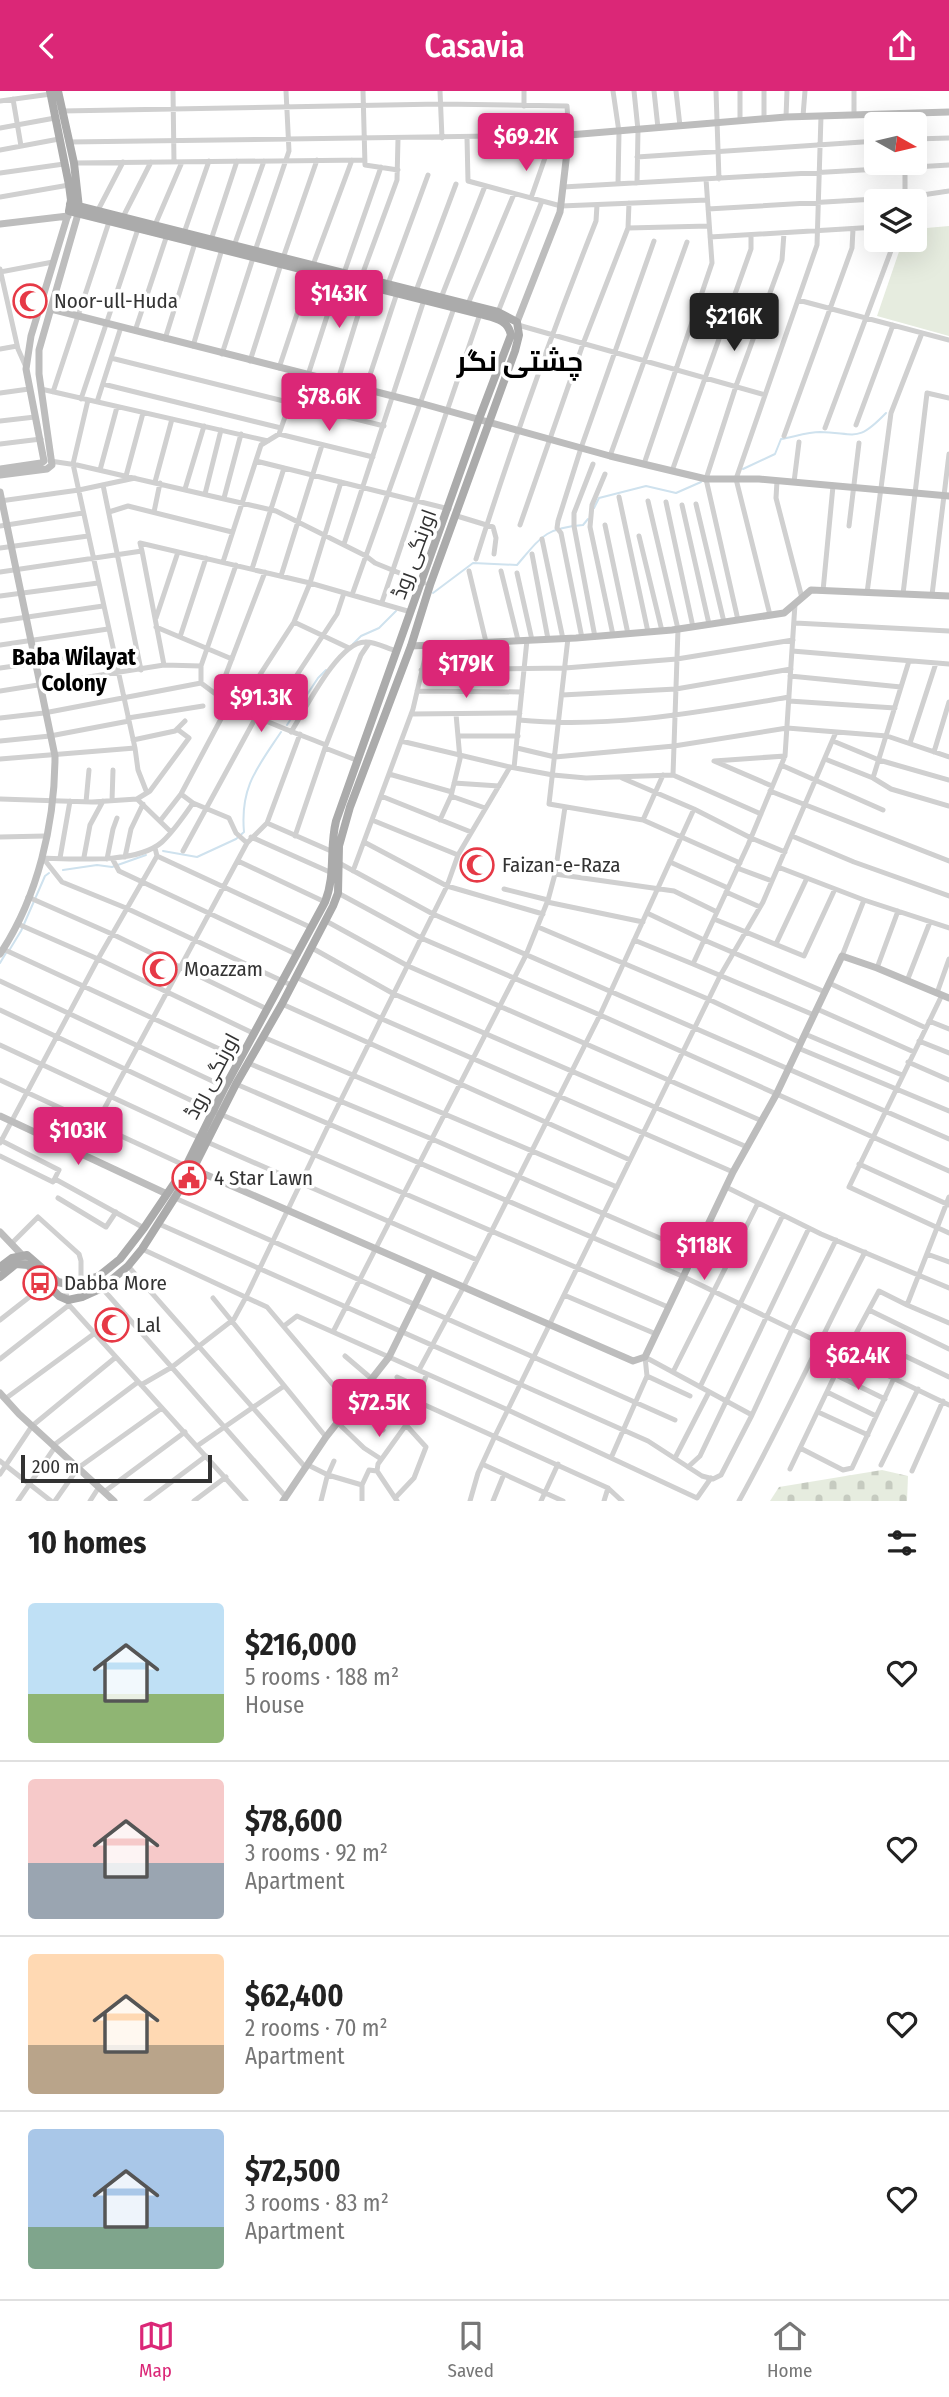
<!DOCTYPE html>
<meta charset="utf-8">
<style>
:root{--surface:#fff;--page:#f2f2f2;--text:#222;--muted:#767676;--line:#e0e0e0;--accent:#db2777}
body{margin:0;font-family:"Fira Sans Condensed",Cairo,sans-serif;background:var(--page);color:var(--text);height:100vh;display:flex;flex-direction:column;font-size:26px;white-space:nowrap}
*{box-sizing:border-box;margin:0}
p{font-size:23px;color:var(--muted)}
.icon{flex:none;width:38px;height:38px;fill:none;stroke:currentColor;stroke-width:2;stroke-linecap:round;stroke-linejoin:round}
.map{position:relative;height:1410px;overflow:hidden}
.side{display:flex;flex-direction:column;background:var(--surface);flex:1}
.side>*{flex:none}
.needle{width:46px;rotate:98deg}
.controls{position:absolute;left:864px;top:21px;display:grid;gap:14px}
.controls a{display:grid;place-items:center;width:63px;height:63px;border-radius:7px;background:var(--surface);box-shadow:0 7px 28px #0002;font-size:35px}
.scale{position:absolute;left:21px;bottom:18px;width:191px;box-sizing:border-box;padding-left:7px;border:4px solid #333;border-top:0;font-size:19px;line-height:24px;white-space:nowrap;color:#333;-webkit-text-stroke:5px #fff;paint-order:stroke}
.price{position:absolute;translate:-50% -60px;padding:0 16px;border-radius:7px;background:var(--accent);color:#fff;font-size:23px;line-height:46px;filter:drop-shadow(0 2px 4px #0008)}
.price::after{content:'';position:absolute;left:50%;top:42px;width:21px;height:16px;margin-left:-10px;background:inherit;clip-path:polygon(0 0,100% 0,50% 100%)}
.price.current{background:#222;color:#fff}
ul{padding:0;list-style:none}
li{display:flex;align-items:center;gap:21px;height:175px;padding:0 28px}
li+li{border-top:2px solid var(--line)}
li span{display:grid;place-items:center;flex:none;width:196px;height:140px;border-radius:7px;color:#555}
li>.icon{margin-inline-start:auto}
span .icon{width:84px;height:84px;fill:#fffc;stroke-width:1}
li b{font-size:30px}
h2{display:flex;justify-content:space-between;align-items:center;height:84px;padding:0 28px;font-size:30px}
header{display:flex;justify-content:space-between;align-items:center;height:91px;padding:0 28px;background:var(--accent);color:#fff;font-size:32px;font-weight:600}
.tab-bar{display:flex;justify-content:space-around;align-items:center;height:98px;border-top:2px solid var(--line);background:var(--surface);font-size:19px;color:var(--muted)}
.tab-bar a{display:grid;justify-items:center;gap:4px}
.tab-bar .current{color:var(--accent)}
.map>svg:first-child{display:block}
.grass{fill:#e6ecdf}
.cemetery{fill:url(#cemetery-stones)}
.lines{fill:none;stroke-linecap:round;stroke-linejoin:round}
.stream{stroke:#cfe2ee;stroke-width:2}
.street{stroke:#d0d0d0;stroke-width:5}
.secondary{stroke:#bdbdbd;stroke-width:7}
.primary{stroke:#ababab;stroke-width:8}
.labels{text-anchor:middle;stroke-width:7;stroke-linejoin:round;paint-order:stroke}
.poi-label{font-size:21px;fill:#333;stroke:#fff;text-anchor:start}
.street-label{font-size:21px;fill:#333;stroke:#fff}
.neighbourhood-label{font-size:23px;font-weight:bold;fill:#000;stroke:#fff}
.district-label{font-size:28px;font-weight:bold;fill:#000;stroke:#fff}
</style>
<header><svg class="icon" aria-label="back" viewBox="0 0 24 24"><path d="M15 5l-7 7 7 7"/></svg>Casavia<svg class="icon" aria-label="share" viewBox="0 0 24 24"><path d="M12 15V3M7 8l5-5 5 5M5 13v7h14v-7"/></svg></header>
<div class="map">
<svg width="949" height="1410" viewBox="0 0 949 1410">
<defs>
<pattern id="cemetery-stones" width="16" height="16" patternUnits="userSpaceOnUse" patternTransform="scale(1.75)"><rect width="16" height="16" fill="#e6ecdf"/><path d="M2 7V4a2 2 0 0 1 4 0v3zM10 15v-3a2 2 0 0 1 4 0v3z" fill="#c6cbc0"/></pattern>
</defs>
<rect width="100%" height="100%" fill="#fff"/>
<!-- grass -->
<path class="grass" d="M949,135v110l-72,-20 26,-76h12v-11z"/>
<!-- cemetery -->
<path class="cemetery" d="M882,1379l26,6 -1,25h-137l9,-14z"/>
<g class="lines">
<!-- stream -->
<path class="stream" d="M743,378l32,-15 6,-15c12,-2 27,-7 39,-7 37,1 37,11 66,-19
M594,417l5,-10 47,-12 30,7 25,-11
M433,502l40,-30 44,2c24,-28 28,-37 66,-40l5,-6
M353,553l8,-8 18,-8 17,-17
M287,634l31,-47 8,-8
M163,760l34,6 39,-18 8,-7c-4,-45 13,-64 37,-100
M63,779l34,-5 15,2 34,-12
M10,858l11,-18 24,-55 4,-3
M0,872l6,-10"/>
<!-- street -->
<path class="street" d="M173,0l1,71
M363,0l2,74 33,5
M440,0l2,47
M613,0l6,41 -1,52
M634,0l4,39 -1,53
M654,0l4,37
M676,0l4,35
M716,0l3,88
M854,0v24
M13,8l8,47
M0,10l51,-7
M524,15v-15
M62,20l378,-7 127,2 2,29 -500,7
M803,25l2,-25
M786,26l1,-26
M764,27v-27
M740,29v-29
M0,37l55,-10
M467,47l1,43 93,25 146,-6
M915,48l34,-1
M0,59l59,-11
M637,66l240,-16
M74,72l291,-3
M905,77v33
M0,82l64,-9
M563,96l386,-22
M0,106l69,-12
M531,107l15,-43
M708,118l201,-12 40,-6
M97,121l26,-50
M123,126l28,-55
M155,134l27,-63
M628,137l81,-2
M184,142l25,-72
M710,146l167,-10
M211,149l26,-79
M234,155l30,-85
M255,160l34,-100 -3,-60
M283,167l34,-98
M313,174l39,-105
M0,178l18,80 8,18
M0,181l53,-10
M344,182l37,-106
M361,187l36,-98 1,-41
M388,193l40,-109
M416,200l40,-107
M441,207l44,-112
M798,209l151,40
M468,213l46,-110
M498,221l44,-111
M518,234l247,70
M135,240l32,-96
M165,248l30,-96
M193,255l29,-97
M0,258l17,-3
M222,263l31,-96
M111,267l273,68
M250,270l31,-97
M279,277l32,-96
M308,284l31,-96
M337,292l30,-97
M103,293l178,44
M41,298l227,52
M365,299l32,-97
M53,301l56,-170
M0,302l29,-4
M81,308l57,-170
M88,309l-15,64 62,284 3,22 9,23
M97,311l24,-75
M0,330l35,-4
M856,334l37,-100
M825,337l70,-188
M279,343l94,23
M784,345l68,-188 1,-19
M0,353l41,-5
M610,365l77,-214
M50,370l27,4 199,46 90,45 9,7 49,20
M256,370l193,48
M593,373l-19,49v13l21,111
M644,373l68,-201 -6,-84
M100,379l17,-63
M672,380l79,-222v-14
M605,383l-13,31 -2,22 23,108
M126,385l17,-63
M777,390l-1,17 26,100
M155,391l17,-63
M794,391l5,-40
M103,394l38,185
M185,398l19,-63
M205,403l16,-64
M619,406l29,135
M224,407l17,-64
M0,410l79,-11 56,-12
M648,410l30,128 -5,146
M666,411l27,125
M696,413l28,118
M682,414l27,119
M109,421l19,-6 104,26
M154,421l6,-29
M457,425l36,11 3,11 -2,16
M520,434l63,-181 45,-116 1,-25
M605,434l23,109
M0,435l83,-13
M849,435l10,-83
M639,445l23,95
M542,448l21,100
M344,453l80,-244
M0,457l88,-12
M142,460l-2,-8 170,40 101,29
M532,463l16,85
M476,468c36,-114 76,-227 120,-338l1,-16
M223,471l38,-117 18,-11 21,-60
M236,474l-35,101v17c37,30 82,45 125,62
M252,478l32,-101
M469,480l17,71
M501,480l17,69
M0,481l142,-21 22,114 -164,26
M517,482l15,67
M281,485l41,-131
M823,500l10,-105
M867,502l24,-180 31,-80
M903,503l24,-201 22,5
M352,504l102,-287
M932,504l17,-141
M0,505l98,-13
M382,511l99,-291
M795,513l-10,152 -37,89 -55,119 121,51
M770,524l-34,-136 81,-234 4,-129
M156,527l22,-66
M738,529l-32,-141 30,-93 46,-126 2,-27
M0,530l103,-15
M294,531l55,26
M795,532l154,8
M156,536l76,32
M180,546l26,-79
M568,547l-19,166 94,16 97,43
M582,547l-21,-105 -4,-5 1,-7 23,-73 73,-207
M0,554l108,-16
M792,560l157,13
M909,570l-36,117 18,11 58,17
M164,574l37,1
M0,577l113,-16
M421,579l144,-2 112,-9 116,-19
M790,585l111,11
M417,600l105,1
M218,604l47,-123
M562,604l114,-6 115,-20
M789,610l106,7
M239,616l55,-85 16,-39 31,-101
M411,623l109,-1
M0,627l44,-5 157,-30
M128,627l75,-12
M519,629c90,9 181,-8 270,-23
M266,631l71,-108 7,-21
M291,641c14,-22 47,-90 74,-90 9,-1 23,7 32,9
M458,645h60
M133,649l42,-9 10,-10
M0,650l50,-5 79,-15
M401,650l109,26
M833,650l46,19 70,20
M910,652l26,-80
M325,657l31,12
M517,657l38,9 119,-11 113,-18 100,8 62,21
M934,661l15,-50
M0,668l135,-11
M825,668l48,19
M781,674l102,45
M514,677l13,-128
M389,683l63,18
M622,687l72,31 57,29 34,14
M454,692l45,3
M772,695l-58,-25 71,-5
M770,700l179,70
M181,703l12,9 36,15 7,15 11,10
M381,705l90,36
M451,705l34,12
M0,708l92,3 45,-3 34,33
M137,708l13,-8 39,-53 -12,-9
M112,710l1,-31
M86,711l3,-32
M372,729l86,35
M440,729l11,-24 9,-37 -4,-45
M643,729l20,-45
M160,730l21,-27 49,-92
M267,732l64,28
M295,745l31,-91 35,-90 8,-12
M792,745l62,26 95,34
M0,746l45,-1
M251,746l81,36
M364,751l83,44 96,28
M183,760l73,-134
M157,765l155,72
M84,766l6,-32 13,-24
M125,766l6,-28 12,-25
M43,767l19,24 64,26 165,77
M43,767c32,1 94,6 119,-16 12,-11 22,-26 31,-39
M60,767l10,-57
M107,768l6,-30 4,-11
M113,769l6,11 179,84
M238,770l87,41
M670,771l58,26
M339,772l94,51 516,225
M778,776l86,33 85,28
M737,777l35,13
M353,780l60,-162 15,-64
M555,783l119,17 43,21
M504,798l44,11
M726,801l34,15
M338,802l83,45 179,77 349,156
M28,806l84,37 155,75
M547,811l96,20
M647,822l57,27 121,52
M714,828l90,37 31,-67
M326,830l82,45 354,155
M18,833l80,35 157,75
M538,836l170,72 93,44
M634,849l59,24
M776,853l31,-66
M312,857l82,46 353,153
M3,858l238,110
M842,865l22,-56
M877,877l21,-57
M296,886l86,42 351,153
M0,890l225,106
M907,890l23,-59
M829,892l97,45
M937,902l12,-34
M942,904l-93,192 100,46
M282,913l348,156
M817,918l97,43
M0,919l220,104 448,193
M929,930l20,8
M805,943l97,41
M263,946l354,150
M919,950l30,12
M0,954l200,93
M798,957l151,63
M908,971l41,18
M248,972l184,76 262,114
M0,989l186,86
M236,993l446,192 267,129
M0,1049l59,30 -6,12 -53,-26
M207,1051l270,118
M0,1052l98,-184 59,-103 -2,-8
M81,1061l166,-309 20,-20 33,-89
M859,1073l90,41
M55,1088l89,49
M726,1096l95,47 128,54
M949,1106l-42,108 42,18
M58,1107l48,29 10,-15
M175,1107l500,222
M159,1133l489,217 54,35 11,3 8,-4 31,-60
M11,1153l27,-27 41,37 2,7v22
M142,1158l125,58 84,99
M927,1163l22,8
M128,1175l178,202
M64,1193l5,21 177,196
M102,1197l184,209
M564,1204l92,39
M213,1207l113,139
M869,1219l80,39
M0,1229l46,-36
M284,1235l13,-10 211,94 189,88 14,-20
M333,1241l193,-377 22,-55 7,-26 10,-67
M857,1242l92,44
M345,1265l27,23
M645,1266l107,58 40,-86 44,-89
M0,1268l69,-54
M419,1279l44,-82 137,-273 94,-206
M673,1281l85,-169
M836,1284l49,24
M647,1285l43,20
M397,1286l24,11
M141,1294l31,-18 62,-48 12,-22 83,-173 118,-238 11,-31 52,-88 43,8 33,3 87,-3 88,39
M700,1296l83,-172
M827,1301l49,24
M5,1308l90,-66
M416,1310l192,87 14,13
M352,1313l31,26
M818,1321l50,23
M368,1327l23,-30
M338,1332l26,25 17,11
M54,1354l84,-63
M197,1355l87,-60
M800,1357l43,22 9,-2 42,-90
M611,1367l36,-82 -2,-19
M675,1367l34,-66
M0,1370l51,40
M482,1373l81,37
M308,1374l20,10 34,10
M881,1374l37,-76
M688,1376l12,-11 109,-228
M790,1378l55,-115 34,-63 28,14
M912,1380l31,-70
M0,1383l32,-48 84,-69
M104,1401l81,-60
M395,1407l19,-20 12,-31 -20,-22
M18,1410l37,-54
M55,1410l23,-33 84,-60
M90,1410l9,-14
M146,1410l60,-45
M194,1410l32,-24
M321,1410l6,-24 7,-16
M362,1410v-16l7,-15 8,1
M397,1410l-20,-30 1,-7 28,-39 21,-51
M470,1410l8,-28 17,-37 225,-460 43,-74 73,-170
M493,1410l11,-27
M541,1410l17,-37
M604,1410l4,-13
M739,1410c45,-81 83,-166 126,-249"/>
<!-- secondary -->
<path class="secondary" d="M0,133l68,-8
M51,218l369,94 190,53 96,23h53l190,17
M517,231l43,-110 9,-77 217,-18 163,-5
M0,378l41,-6 3,-2 -18,-92 5,-33 38,-125
M0,384l47,-6 5,-4 -13,-91v-24l39,-136
M0,401l55,264c0,67 -17,141 -55,198
M411,555l165,-8 96,-8 112,-17 27,-23 138,6
M0,1025l167,78
M193,1078l440,192 12,-4 88,-185 43,-77 66,-139 35,12 72,30
M0,1141l22,23 2,6
M0,1302l19,21 95,87
M283,1410l43,-64 63,-80 41,-83"/>
<!-- primary -->
<path class="primary" d="M58,0l16,72 5,45
M0,1176l12,-9 15,-3 31,27 13,3 28,-9 21,-17 24,-31 42,-62 39,-79 100,-185c11,-27 4,-53 11,-81l143,-402 32,-84c-3,-16 -17,-17 -31,-21l-411,-103 2,-11 -2,-15 -19,-94
M0,1186l16,-13 12,1 31,31 9,4 14,-3 20,-9 26,-22 14,-17 51,-80 43,-85 46,-80 51,-98 5,-13 1,-47 11,-39 61,-161 19,-61 85,-234 4,-16 -2,-13 -19,-10 -428,-108"/>
</g>
<!-- icons -->
<defs>
<symbol id="mosque-ring" viewBox="-11 -11 22 22"><circle r="9.5" fill="#fff" stroke="#e63946" stroke-width="1.5"/><path d="M3.5-4.9A6 6 0 1 0 3.5 4.9A5 5 0 1 1 3.5-4.9Z" fill="#e63946"/></symbol>
<symbol id="civic-ring" viewBox="-11 -11 22 22"><circle r="9.5" fill="#fff" stroke="#e63946" stroke-width="1.5"/><path d="M-.6-6.5H3V-4.5H.6V-3L4-1V1h2V6H-6V1h2V-1L-.6-3ZM-1.2 2.5V6h2.4V2.5Z" fill="#e63946"/></symbol>
<symbol id="bus-ring" viewBox="-11 -11 22 22"><circle r="9.5" fill="#fff" stroke="#e63946" stroke-width="1.5"/><path d="M-5-6H5V4H4V6H2V4H-2V6H-4V4H-5ZM-3.5-4V0h7V-4ZM-3.5 1.2v1.5H-2V1.2ZM2 1.2v1.5H3.5V1.2Z" fill="#e63946"/></symbol>
</defs>
<g fill-rule="evenodd">
<use href="#mosque-ring" x="11" y="191" width="38" height="38"/>
<use href="#mosque-ring" x="458" y="755" width="38" height="38"/>
<use href="#mosque-ring" x="141" y="859" width="38" height="38"/>
<use href="#civic-ring" x="170" y="1068" width="38" height="38"/>
<use href="#bus-ring" x="21" y="1173" width="38" height="38"/>
<use href="#mosque-ring" x="93" y="1215" width="38" height="38"/>
</g>
<g class="labels">
<!-- poi labels -->
<g class="poi-label">
<text x="54" y="217">Noor-ull-Huda</text>
<text x="502" y="781">Faizan-e-Raza</text>
<text x="184" y="885">Moazzam</text>
<text x="214" y="1094">4 Star Lawn</text>
<text x="64" y="1199">Dabba More</text>
<text x="136" y="1241">Lal</text>
</g>
<!-- street labels -->
<g class="street-label">
<text transform="translate(414 463) rotate(-70)" y="7">اورنگی روڈ</text>
<text transform="translate(212 985) rotate(-62)" y="7">اورنگی روڈ</text>
</g>
<!-- neighbourhood labels -->
<g class="neighbourhood-label">
<text x="74" y="574">Baba Wilayat<tspan x="74" dy="26">Colony</tspan></text>
</g>
<!-- district labels -->
<g class="district-label">
<text x="520" y="280">چشتی نگر</text>
</g>
</g>
</svg>
<div class="controls">
<a><svg class="needle" viewBox="-14 -14 28 28"><path d="M0-13l5 13h-10z" fill="#e53935"/><path d="M0 13l5-13h-10z" fill="#767676"/></svg></a>
<a><svg class="icon" aria-label="layers" viewBox="0 0 24 24"><path d="M12 4l9 5-9 5-9-5zM3 14l9 5 9-5"/></svg></a>
</div>
<div class="scale">200 m</div>
<b class="price" style="left:526px;top:82px">$69.2K</b>
<b class="price" style="left:339px;top:239px">$143K</b>
<b class="price current" style="left:734px;top:262px">$216K</b>
<b class="price" style="left:329px;top:342px">$78.6K</b>
<b class="price" style="left:466px;top:609px">$179K</b>
<b class="price" style="left:261px;top:643px">$91.3K</b>
<b class="price" style="left:78px;top:1076px">$103K</b>
<b class="price" style="left:704px;top:1191px">$118K</b>
<b class="price" style="left:858px;top:1301px">$62.4K</b>
<b class="price" style="left:379px;top:1348px">$72.5K</b>
</div>
<section class="side">
<h2>10 homes<svg class="icon" aria-label="filters" viewBox="0 0 24 24"><path d="M4 7h16M4 17h16"/><circle cx="9" cy="7" r="2"/><circle cx="15" cy="17" r="2"/></svg></h2>
<ul>
<li><span style="background:linear-gradient(#bfe0f5 65%,#8fb573 0)"><svg class="icon" aria-label="home" viewBox="0 0 24 24"><path d="M3 11l9-7 9 7M6 9v11h12V9"/></svg></span><div><b>$216,000</b><p>5 rooms · 188 m²</p><p>House</p></div><svg class="icon" aria-label="heart" viewBox="0 0 24 24"><path d="M12 20l-8-8c-3-5 5-10 8-4 3-6 11-1 8 4z"/></svg></li>
<li><span style="background:linear-gradient(#f6c9c9 60%,#9aa5b1 0)"><svg class="icon" aria-label="home" viewBox="0 0 24 24"><path d="M3 11l9-7 9 7M6 9v11h12V9"/></svg></span><div><b>$78,600</b><p>3 rooms · 92 m²</p><p>Apartment</p></div><svg class="icon" aria-label="heart" viewBox="0 0 24 24"><path d="M12 20l-8-8c-3-5 5-10 8-4 3-6 11-1 8 4z"/></svg></li>
<li><span style="background:linear-gradient(#ffd9b3 65%,#b9a48a 0)"><svg class="icon" aria-label="home" viewBox="0 0 24 24"><path d="M3 11l9-7 9 7M6 9v11h12V9"/></svg></span><div><b>$62,400</b><p>2 rooms · 70 m²</p><p>Apartment</p></div><svg class="icon" aria-label="heart" viewBox="0 0 24 24"><path d="M12 20l-8-8c-3-5 5-10 8-4 3-6 11-1 8 4z"/></svg></li>
<li><span style="background:linear-gradient(#a9c7e8 70%,#7fa58c 0)"><svg class="icon" aria-label="home" viewBox="0 0 24 24"><path d="M3 11l9-7 9 7M6 9v11h12V9"/></svg></span><div><b>$72,500</b><p>3 rooms · 83 m²</p><p>Apartment</p></div><svg class="icon" aria-label="heart" viewBox="0 0 24 24"><path d="M12 20l-8-8c-3-5 5-10 8-4 3-6 11-1 8 4z"/></svg></li>
</ul>
</section>
<nav class="tab-bar">
<a class="current"><svg class="icon" aria-label="map" viewBox="0 0 24 24"><path d="M3 6l6-2 6 2 6-2v14l-6 2-6-2-6 2zM9 4v14M15 6v14"/></svg>Map</a>
<a><svg class="icon" aria-label="saved" viewBox="0 0 24 24"><path d="M7 4h10v16l-5-4-5 4z"/></svg>Saved</a>
<a><svg class="icon" aria-label="home" viewBox="0 0 24 24"><path d="M3 11l9-7 9 7M6 9v11h12V9"/></svg>Home</a>
</nav>
